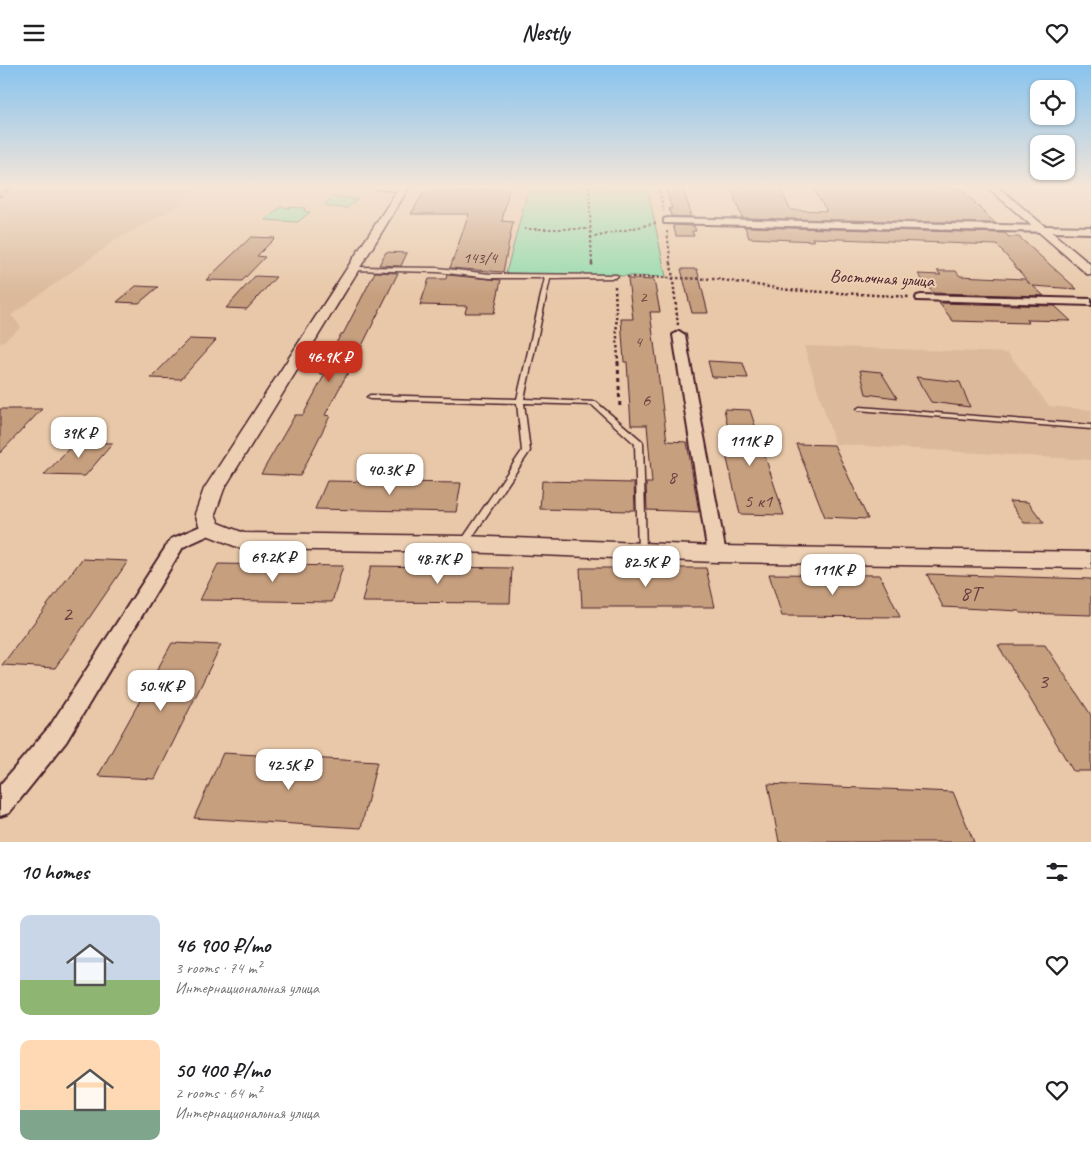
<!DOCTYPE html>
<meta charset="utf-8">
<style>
:root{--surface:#fff;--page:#f2f2f2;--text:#202124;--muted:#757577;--accent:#c8321e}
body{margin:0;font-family:Caveat,sans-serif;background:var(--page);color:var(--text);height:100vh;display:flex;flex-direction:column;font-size:19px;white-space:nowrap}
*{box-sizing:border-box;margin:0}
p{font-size:16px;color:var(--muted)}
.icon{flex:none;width:28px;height:28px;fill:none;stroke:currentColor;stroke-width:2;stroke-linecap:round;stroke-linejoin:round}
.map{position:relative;height:777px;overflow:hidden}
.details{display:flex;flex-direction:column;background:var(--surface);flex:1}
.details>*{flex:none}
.tools{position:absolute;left:1030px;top:15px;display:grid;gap:10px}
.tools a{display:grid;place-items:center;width:45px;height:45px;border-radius:10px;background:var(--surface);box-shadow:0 1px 4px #0004;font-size:25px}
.price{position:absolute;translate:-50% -42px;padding:0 11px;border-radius:10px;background:#fff;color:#222;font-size:16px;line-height:32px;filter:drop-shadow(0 1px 2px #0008)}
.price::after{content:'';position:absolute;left:50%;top:30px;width:15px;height:11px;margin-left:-8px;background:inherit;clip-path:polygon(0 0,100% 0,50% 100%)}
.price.selected{background:var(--accent);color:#fff}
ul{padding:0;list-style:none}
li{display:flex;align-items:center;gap:15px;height:125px;padding:0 20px}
li span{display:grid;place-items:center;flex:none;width:140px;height:100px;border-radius:10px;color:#555}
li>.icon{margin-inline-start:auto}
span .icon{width:60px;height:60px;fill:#fffc;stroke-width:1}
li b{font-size:21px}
h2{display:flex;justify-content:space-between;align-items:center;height:60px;padding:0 20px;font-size:21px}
header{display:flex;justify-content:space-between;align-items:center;height:65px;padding:0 20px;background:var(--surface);font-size:22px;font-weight:600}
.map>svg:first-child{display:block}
.built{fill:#dbb99a}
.green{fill:#92dbab;stroke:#6e7d6b}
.building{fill:#c69f7f;stroke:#4a1f2b}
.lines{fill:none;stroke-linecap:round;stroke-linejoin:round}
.service-casing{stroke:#4a1f2b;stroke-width:3}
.minor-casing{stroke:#4a1f2b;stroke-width:4}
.tertiary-casing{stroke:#4a1f2b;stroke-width:3}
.path-far2{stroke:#4a1f2b;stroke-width:2;stroke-dasharray:2.5 2.5;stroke-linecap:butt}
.path-far1{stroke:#4a1f2b;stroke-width:2.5;stroke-dasharray:2.5 2.5;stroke-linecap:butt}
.path{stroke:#4a1f2b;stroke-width:3;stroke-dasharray:4 4;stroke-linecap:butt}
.service{fill:#edd0b3;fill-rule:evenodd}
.minor{fill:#edd0b3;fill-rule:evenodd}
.tertiary{fill:#edd0b3;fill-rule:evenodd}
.rail-casing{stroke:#4a1f2b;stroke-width:4}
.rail{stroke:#edd0b3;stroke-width:2.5;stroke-dasharray:7;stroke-linecap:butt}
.labels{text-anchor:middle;stroke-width:4;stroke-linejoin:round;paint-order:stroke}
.far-number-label{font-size:16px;fill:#693f40}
.far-street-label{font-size:18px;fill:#4a1f2b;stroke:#edd0b3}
.number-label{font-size:19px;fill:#693f40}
.near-number-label{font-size:22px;fill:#693f40}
</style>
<header><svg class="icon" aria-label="menu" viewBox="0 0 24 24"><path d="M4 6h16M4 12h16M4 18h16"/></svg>Nestly<svg class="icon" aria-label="heart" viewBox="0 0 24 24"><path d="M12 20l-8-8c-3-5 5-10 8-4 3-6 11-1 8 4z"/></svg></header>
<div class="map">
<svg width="1091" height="777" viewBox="0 0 1091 777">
<rect width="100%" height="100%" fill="#e8c8a8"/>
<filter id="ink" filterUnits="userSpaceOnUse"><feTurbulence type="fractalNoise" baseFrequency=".02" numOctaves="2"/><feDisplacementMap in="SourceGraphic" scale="10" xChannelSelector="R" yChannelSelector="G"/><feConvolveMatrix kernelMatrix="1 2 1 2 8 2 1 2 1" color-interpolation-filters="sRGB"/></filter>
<g filter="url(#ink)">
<!-- built -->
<path class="built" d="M0,121h199l-23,16 6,2 -66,36 -105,75 10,12 -21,17z
M804,281l204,7 41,53 42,4v50l-256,-16z"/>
<!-- green -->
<path class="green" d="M529,121h118l19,91 -160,-4z
M332,132l25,2 -10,9 -18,-1 -4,-3z
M281,142l24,1 -1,3 6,1 -12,10 -33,-2z"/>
<!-- building -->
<path class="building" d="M665,121h17l9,27h-2l2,4 -20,-1 -2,-8 3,1z
M730,121h48l13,24 36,1 -16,-25 149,2 35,35 -253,-5z
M476,124h33l-7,32 11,1 -10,50 -53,-4 19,-54h-58l13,-22h51z
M673,160l21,1 2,5h-4l2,5h-18z
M745,162l260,6 4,4h10l58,52 -44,-3 11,10 -111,-3 -15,-19 23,1 -4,-4h19l4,5 64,3 6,5 -33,-39 -185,-7 2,3 -65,-3z
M251,172l24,1 -18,18 8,1 -23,24 -36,-1z
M386,187l21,1 -6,13 -22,-1z
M681,204h16l11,44h-16z
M375,207l23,1 -50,101h-1l-22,41 5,1 -30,60 -39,-2 34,-59h8l22,-41h-6l22,-40h2z
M447,210l54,5 -7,33h-29l2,-7 -47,-1 9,-26h17z
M255,211l21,1 -29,32 -21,-1z
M628,214l26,1 6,32h-10l17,129 20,1 12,70 -52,-2 -1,-27h6l-5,-58h-16l-4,-63h-3l-3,-43h12z
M136,221l22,1 -19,16 -22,-1z
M939,238l116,3 16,15 -45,-1 3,3 -76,-2z
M189,274l27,1 -35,39 -30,-1z
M708,296l35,2 5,15 -36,-1z
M860,305l21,2 16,26 -31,-4z
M916,312l44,5 10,25 -39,-5z
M0,344h42l-42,44z
M724,344l26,1 34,105 -44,-1 -17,-72h8z
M75,377l38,1 -28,33 -41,-1z
M796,379l38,1 34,74 -43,-2z
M327,416l134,2 -5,29 -141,-3z
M542,416l92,2 1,27h-5v1l-90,-2z
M1009,436l19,1 16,21h-20z
M82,494l46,2 -73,107 -53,-3z
M218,499l125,2 -11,36 -132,-2z
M371,501l141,2 -2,35 -148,-1z
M580,503h126l9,39h-133z
M769,509l111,1 20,42 -118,-1z
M927,509l164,5v36l-71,-2 -1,-2 -76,-4z
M172,578l49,2 -66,134 -57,-3z
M998,580h47l46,70v56h-18z
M223,688l154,9 -16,66 -167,-10z
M768,719l185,8 21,50h-195z"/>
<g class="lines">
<defs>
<path id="service" d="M353,202l85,1 52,6 127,1 1,1 -3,2 -65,1 -26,120 72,3 46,39 1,2 3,108 -1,2 -3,1 -3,-1 -1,-2 -3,-107 -43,-39 -68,-2 6,48 -63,94h-6l-1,-2 1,-2 61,-90 -5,-48 -147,-4 -3,-2 3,-2 147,4 28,-121h-55l-52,-6 -87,-2v-2z
M860,342l231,18v4l-233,-19 -1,-1 1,-1z"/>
<path id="minor" d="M667,153l424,9v6l-427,-10v-4z
M921,230l170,4v6l-174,-5 -1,-2 1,-2z
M679,266l6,4 41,219 -3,5 -6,2 -6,-2 -3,-5 -35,-219z
M210,457l6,2 2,4 -2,4 -33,15 -117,195 -57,71 -9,3v-31l50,-59 121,-187z"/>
<path id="tertiary" d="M371,121h39l-186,303 -9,25 4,9 25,10 219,3 254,10 374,6v16l-374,-6 -254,-10 -221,-3 -40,-16 -7,-19 9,-25 193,-298 -21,-2z
M986,121h11l94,79v10l-4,-1z"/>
</defs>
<!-- service casing -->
<use href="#service" class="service-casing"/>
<!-- minor casing -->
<use href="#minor" class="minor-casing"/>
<!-- tertiary casing -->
<use href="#tertiary" class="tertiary-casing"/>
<!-- path-far2 -->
<path class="path-far2" d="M589,121l3,79
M658,121l6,25
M524,164h66
M667,166l4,34
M590,173l66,-15"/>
<!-- path-far1 -->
<path class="path-far1" d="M592,198v3
M671,198l7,62
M627,212l89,2 73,11 121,7
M615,221l3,77"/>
<!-- path -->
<path class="path" d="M618,297l2,48"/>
<!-- service -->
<use href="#service" class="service"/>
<!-- minor -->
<use href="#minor" class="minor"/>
<!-- tertiary -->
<use href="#tertiary" class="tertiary"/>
<defs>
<path id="rail" d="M0,130l11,-9"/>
</defs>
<!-- rail casing -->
<use href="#rail" class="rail-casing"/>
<!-- rail -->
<use href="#rail" class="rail"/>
</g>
</g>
<!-- sky -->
<linearGradient id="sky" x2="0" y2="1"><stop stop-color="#87c3ef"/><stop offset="0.53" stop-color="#f5e6d8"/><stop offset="1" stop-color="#f5e6d8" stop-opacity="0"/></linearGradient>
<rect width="1091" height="230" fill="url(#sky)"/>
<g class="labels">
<!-- far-number labels -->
<g class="far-number-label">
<text x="480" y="198">143/4</text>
<text x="643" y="237">2</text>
<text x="638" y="282">4</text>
</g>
<!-- far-street labels -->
<g class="far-street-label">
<text transform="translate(882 213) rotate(3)" y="6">Восточная улица</text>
</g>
<!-- number labels -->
<g class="number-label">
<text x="646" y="341">6</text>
<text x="672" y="418">8</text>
<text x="758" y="442">5 к1</text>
</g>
<!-- near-number labels -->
<g class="near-number-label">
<text x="970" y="535">8Т</text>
<text x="67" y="556">2</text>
<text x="1043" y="623">3</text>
</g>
</g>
</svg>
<div class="tools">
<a><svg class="icon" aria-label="locate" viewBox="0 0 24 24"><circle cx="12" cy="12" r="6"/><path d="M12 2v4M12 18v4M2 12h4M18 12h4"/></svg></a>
<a><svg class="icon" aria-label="layers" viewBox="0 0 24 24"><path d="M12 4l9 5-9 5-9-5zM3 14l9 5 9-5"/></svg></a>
</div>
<b class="price selected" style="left:329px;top:318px">46.9K ₽</b>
<b class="price" style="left:79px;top:394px">39K ₽</b>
<b class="price" style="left:750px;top:402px">111K ₽</b>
<b class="price" style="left:390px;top:431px">40.3K ₽</b>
<b class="price" style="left:273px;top:518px">69.2K ₽</b>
<b class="price" style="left:438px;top:520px">48.7K ₽</b>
<b class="price" style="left:646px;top:523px">82.5K ₽</b>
<b class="price" style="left:833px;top:531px">111K ₽</b>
<b class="price" style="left:161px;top:647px">50.4K ₽</b>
<b class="price" style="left:289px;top:726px">42.5K ₽</b>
</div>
<section class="details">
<h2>10 homes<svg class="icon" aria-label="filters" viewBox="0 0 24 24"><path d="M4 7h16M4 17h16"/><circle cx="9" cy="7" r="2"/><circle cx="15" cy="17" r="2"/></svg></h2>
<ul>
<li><span style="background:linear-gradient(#c9d6e8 65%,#8fb573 0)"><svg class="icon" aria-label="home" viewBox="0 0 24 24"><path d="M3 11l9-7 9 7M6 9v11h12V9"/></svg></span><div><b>46 900 ₽/mo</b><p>3 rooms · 74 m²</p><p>Интернациональная улица</p></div><svg class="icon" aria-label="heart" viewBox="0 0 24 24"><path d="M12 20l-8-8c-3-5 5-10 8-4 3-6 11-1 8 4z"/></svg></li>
<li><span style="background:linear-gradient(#ffd9b3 70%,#7fa58c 0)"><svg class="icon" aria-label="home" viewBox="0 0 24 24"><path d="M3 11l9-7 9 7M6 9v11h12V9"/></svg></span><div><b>50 400 ₽/mo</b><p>2 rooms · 64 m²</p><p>Интернациональная улица</p></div><svg class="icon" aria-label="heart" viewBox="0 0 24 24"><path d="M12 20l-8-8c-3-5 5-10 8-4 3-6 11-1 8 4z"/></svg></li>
</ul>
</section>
